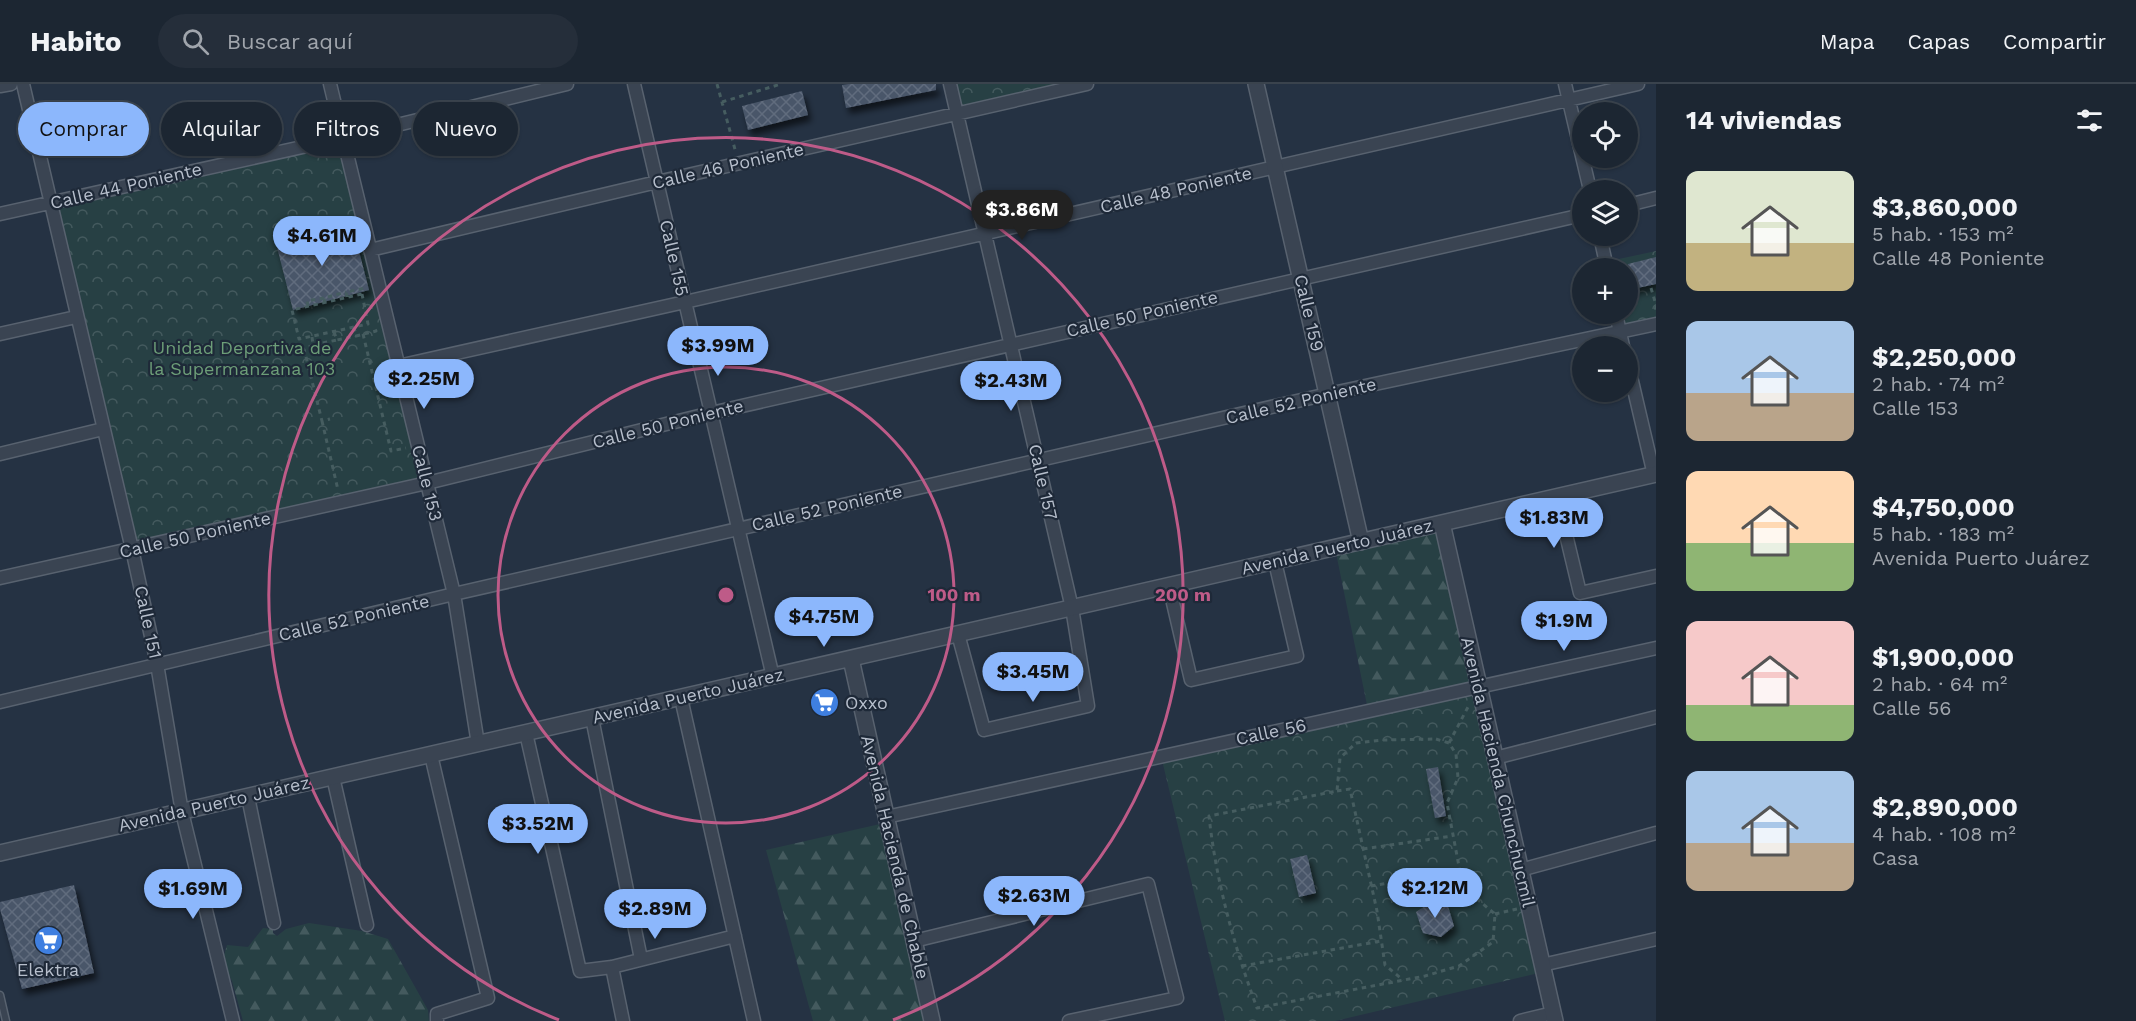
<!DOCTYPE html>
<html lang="es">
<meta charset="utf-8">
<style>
:root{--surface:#1c2632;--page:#252e3a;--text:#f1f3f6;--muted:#a0a5ac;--line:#3a434d;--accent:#8cb7fc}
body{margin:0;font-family:"Work Sans",sans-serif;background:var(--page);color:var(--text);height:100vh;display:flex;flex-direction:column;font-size:22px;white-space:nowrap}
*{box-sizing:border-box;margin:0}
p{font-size:20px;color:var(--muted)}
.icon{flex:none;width:33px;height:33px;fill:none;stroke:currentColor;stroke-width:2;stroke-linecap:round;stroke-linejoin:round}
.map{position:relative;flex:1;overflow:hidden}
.drawer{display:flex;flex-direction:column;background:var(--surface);width:480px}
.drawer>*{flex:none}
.top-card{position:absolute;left:18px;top:18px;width:570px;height:54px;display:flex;gap:12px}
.tools{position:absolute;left:1572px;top:18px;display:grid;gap:12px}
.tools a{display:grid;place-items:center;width:66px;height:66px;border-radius:50%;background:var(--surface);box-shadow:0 2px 4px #0004,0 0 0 2px var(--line);font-size:30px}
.price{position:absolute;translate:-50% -51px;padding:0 14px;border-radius:21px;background:var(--accent);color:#111;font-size:20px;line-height:39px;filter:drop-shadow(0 2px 3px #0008)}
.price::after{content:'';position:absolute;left:50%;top:36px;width:18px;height:14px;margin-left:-9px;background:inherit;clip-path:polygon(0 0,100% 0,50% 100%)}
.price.current{background:#222;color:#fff}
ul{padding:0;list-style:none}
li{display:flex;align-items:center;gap:18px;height:150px;padding:0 30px}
li span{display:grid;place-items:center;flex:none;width:168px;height:120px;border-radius:12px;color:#555}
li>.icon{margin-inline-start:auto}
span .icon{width:72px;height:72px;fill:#fffc;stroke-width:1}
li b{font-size:26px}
h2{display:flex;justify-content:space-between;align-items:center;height:72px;padding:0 30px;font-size:26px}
.tag{padding:0 21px;border-radius:27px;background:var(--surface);box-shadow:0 2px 4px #0004,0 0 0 2px var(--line);font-size:21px;line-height:54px}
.tag.current{background:var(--accent);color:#111}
header{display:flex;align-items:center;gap:36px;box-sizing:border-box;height:84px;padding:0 30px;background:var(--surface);border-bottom:2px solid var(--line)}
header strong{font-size:28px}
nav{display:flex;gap:33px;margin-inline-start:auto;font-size:21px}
.search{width:420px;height:54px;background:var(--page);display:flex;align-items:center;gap:15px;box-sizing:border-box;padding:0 21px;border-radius:33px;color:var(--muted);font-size:22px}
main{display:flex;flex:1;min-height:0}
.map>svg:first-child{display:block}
.forest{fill:url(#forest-firs)}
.park{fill:url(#park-crowns)}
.building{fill:url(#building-cross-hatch);filter:url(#shadow)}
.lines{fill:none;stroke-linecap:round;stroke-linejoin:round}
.service-casing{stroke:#58626f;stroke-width:9}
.minor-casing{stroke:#58626f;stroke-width:15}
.tertiary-casing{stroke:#58626f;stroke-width:18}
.path{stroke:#465d60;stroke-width:3;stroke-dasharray:4.5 4.5;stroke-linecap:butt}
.service{stroke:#3a4452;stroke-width:6}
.minor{stroke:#3a4452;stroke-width:12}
.tertiary{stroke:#3a4452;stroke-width:15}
.ring{fill:none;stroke:#be5b88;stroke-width:3}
.labels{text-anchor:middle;stroke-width:4.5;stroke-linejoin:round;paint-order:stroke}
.street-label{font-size:18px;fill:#b7bfcc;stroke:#1e2938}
.park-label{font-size:18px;fill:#6d9e78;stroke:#1e2938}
.poi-label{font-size:18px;fill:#b7bfcc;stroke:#1e2938;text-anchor:start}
.centre{fill:#be5b88;stroke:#1e2938;stroke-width:3}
.ring-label{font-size:18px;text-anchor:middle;font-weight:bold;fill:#be5b88;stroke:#1e2938;stroke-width:4.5;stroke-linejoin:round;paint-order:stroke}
</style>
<header>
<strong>Habito</strong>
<div class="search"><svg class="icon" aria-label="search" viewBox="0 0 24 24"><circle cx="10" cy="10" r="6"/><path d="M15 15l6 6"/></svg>Buscar aquí</div>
<nav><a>Mapa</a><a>Capas</a><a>Compartir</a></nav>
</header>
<main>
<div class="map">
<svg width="1656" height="937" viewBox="0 0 1656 937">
<defs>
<pattern id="forest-firs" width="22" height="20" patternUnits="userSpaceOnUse" patternTransform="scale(1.5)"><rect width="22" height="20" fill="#274044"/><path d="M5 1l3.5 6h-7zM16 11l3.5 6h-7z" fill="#445a5e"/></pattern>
<pattern id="park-crowns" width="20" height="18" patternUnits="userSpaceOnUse" patternTransform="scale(1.5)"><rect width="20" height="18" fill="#274044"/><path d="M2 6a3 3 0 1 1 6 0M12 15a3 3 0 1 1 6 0" fill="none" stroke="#445a5e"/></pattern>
<pattern id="building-cross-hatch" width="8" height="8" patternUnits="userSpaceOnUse" patternTransform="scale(1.5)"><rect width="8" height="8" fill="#495669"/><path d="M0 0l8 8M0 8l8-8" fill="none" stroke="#616c7d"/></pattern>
<filter id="shadow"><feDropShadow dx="3.5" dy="6" stdDeviation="3" flood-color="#0009"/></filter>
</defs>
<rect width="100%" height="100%" fill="#253243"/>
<!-- forest -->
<path class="forest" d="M1442,439l37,163 -111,24 -33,-162z
M880,740l45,197h-112l-47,-171z
M309,839l53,8 26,8 40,71 1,11h-186l-11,-40 -6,-12 -2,-14 3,-10 21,2 15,-19 10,1v4l4,3 9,-7z"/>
<!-- park -->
<path class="park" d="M951,0h132l-125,28z
M340,57l82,340 -288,64 -79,-340z
M1656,167v73l-36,9 -4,-19h12v-46h-21l-2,-6z
M1479,602l64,286 -208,49h-110l-64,-265z"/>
<!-- building -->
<path class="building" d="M849,0h87v6l-90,18 -4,-23z
M802,7l6,24 -60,15 -6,-24z
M352,140l17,66 -76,20 -17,-67z
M1656,173v27l-28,6v-26z
M1438,683l8,49 -11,2 -9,-49z
M1307,771l9,38 -17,4 -9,-38z
M74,801l20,88 -72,16 -22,-80v-7z
M1431,818l17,4 6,20 -13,11 -18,-4 -7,-21z"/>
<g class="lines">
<defs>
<path id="service" d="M0,911l6,26"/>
<path id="minor" d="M23,0l109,465 25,115 25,148 51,209
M330,0l124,510 24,150
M634,0l139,593
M950,0l122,524 16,98 -104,24 -26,-96
M1565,0l25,106
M0,2l11,-2
M1628,121l28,-7
M0,130l343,-76 224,-54
M1600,152l7,32
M370,166l287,-68 430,-98
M1616,230l7,32
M0,250l76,-17
M1628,280l26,111
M398,282l287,-64 953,-218
M0,370l103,-25
M1557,413l23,96 76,-17
M0,494l427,-95 284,-70 871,-198
M1169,502l22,94 106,-24 -22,-94
M681,614l73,323
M0,618l454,-108 874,-200 328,-70
M592,634l49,241
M526,649l54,238 32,-4 123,-31
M431,671l57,243 -51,16v7
M1495,674l161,-41
M333,693l34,148
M248,713l26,126
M886,733l770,-169
M1520,786l136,-37
M914,857l234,-57 29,114 -108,23
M1542,881l114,-26
M612,883l11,54
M1520,937l33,-8"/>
<path id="tertiary" d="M1256,0l105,458
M1442,439l113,498
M851,575l81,362
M0,769l1656,-379"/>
</defs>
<!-- service casing -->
<use href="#service" class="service-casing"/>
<!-- minor casing -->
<use href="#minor" class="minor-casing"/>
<!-- tertiary casing -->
<use href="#tertiary" class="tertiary-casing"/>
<!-- path -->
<path class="path" d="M717,0l19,69
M722,18l59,-18
M1651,204l5,17 -1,7
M362,210l6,30 -69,15 -7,-29z
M347,213l-1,-5 20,-4
M325,219l-1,-5 22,-6
M308,222l-1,-5 17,-3
M354,243l2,9 20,-5 -1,-2
M334,248l3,8 19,-4
M363,250l28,117 15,-3
M312,253l1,8 24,-5
M313,261l-9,4 18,72 8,-2
M322,337l16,69
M1436,655l13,4 7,11 2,24 -11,25 14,74 16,22 18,15 -2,28 -34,24 -34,10 -168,32c-23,-62 -41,-127 -48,-192l128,-25 3,-33 16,-15 26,-3z
M1449,659l19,-36
M1337,707l13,-2 27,122 8,54 18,15
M1363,765l89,-13
M1371,802l88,-15
M1495,830l22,-5
M1242,882l139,-25"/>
<!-- service -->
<use href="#service" class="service"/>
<!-- minor -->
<use href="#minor" class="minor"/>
<!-- tertiary -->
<use href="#tertiary" class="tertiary"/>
</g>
<!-- distance rings -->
<g class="ring">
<circle cx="726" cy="511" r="228"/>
<path d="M559 936A457 457 0 1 1 893 936"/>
</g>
<!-- icons -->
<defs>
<symbol id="supermarket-disc" viewBox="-11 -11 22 22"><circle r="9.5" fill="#3f7fe0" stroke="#1e2938"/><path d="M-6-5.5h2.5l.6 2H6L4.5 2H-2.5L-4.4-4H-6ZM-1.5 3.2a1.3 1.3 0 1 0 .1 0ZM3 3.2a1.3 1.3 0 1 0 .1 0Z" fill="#fff"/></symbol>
</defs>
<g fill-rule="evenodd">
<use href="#supermarket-disc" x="808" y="602" width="33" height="33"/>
<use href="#supermarket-disc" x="32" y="840" width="33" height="33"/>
</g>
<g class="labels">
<!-- street labels -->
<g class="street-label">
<text transform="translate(728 82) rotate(-13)" y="6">Calle 46 Poniente</text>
<text transform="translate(126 102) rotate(-13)" y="6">Calle 44 Poniente</text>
<text transform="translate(1176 106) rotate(-13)" y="6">Calle 48 Poniente</text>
<text transform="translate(674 174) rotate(77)" y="6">Calle 155</text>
<text transform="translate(1309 229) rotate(77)" y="6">Calle 159</text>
<text transform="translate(1142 230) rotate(-13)" y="6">Calle 50 Poniente</text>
<text transform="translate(1301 317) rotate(-13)" y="6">Calle 52 Poniente</text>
<text transform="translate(668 340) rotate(-14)" y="6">Calle 50 Poniente</text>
<text transform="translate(1043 398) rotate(77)" y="6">Calle 157</text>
<text transform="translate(427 399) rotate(76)" y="6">Calle 153</text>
<text transform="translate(827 424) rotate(-13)" y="6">Calle 52 Poniente</text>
<text transform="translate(195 451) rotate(-13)" y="6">Calle 50 Poniente</text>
<text transform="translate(1337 463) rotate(-13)" y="6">Avenida Puerto Juárez</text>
<text transform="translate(354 534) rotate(-13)" y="6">Calle 52 Poniente</text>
<text transform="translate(148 538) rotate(78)" y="6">Calle 151</text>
<text transform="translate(688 612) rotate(-13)" y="6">Avenida Puerto Juárez</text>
<text transform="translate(1271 648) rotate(-12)" y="6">Calle 56</text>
<text transform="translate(1498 688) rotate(77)" y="6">Avenida Hacienda Chunchucmil</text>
<text transform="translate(214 720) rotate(-13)" y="6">Avenida Puerto Juárez</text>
<text transform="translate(895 773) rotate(77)" y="6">Avenida Hacienda de Chable</text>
</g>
<!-- park labels -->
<g class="park-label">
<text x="242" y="270">Unidad Deportiva de<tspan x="242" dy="21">la Supermanzana 103</tspan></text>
</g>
<!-- poi labels -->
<g class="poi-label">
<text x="845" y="625">Oxxo</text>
<text x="48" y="892" text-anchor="middle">Elektra</text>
</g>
</g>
<circle cx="726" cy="511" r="9" class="centre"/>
<g class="ring-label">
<text x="954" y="517">100 m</text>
<text x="1183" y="517">200 m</text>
</g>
</svg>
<div class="tools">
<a><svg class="icon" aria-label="locate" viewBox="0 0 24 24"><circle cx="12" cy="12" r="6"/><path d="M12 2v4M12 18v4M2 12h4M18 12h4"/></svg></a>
<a><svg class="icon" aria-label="layers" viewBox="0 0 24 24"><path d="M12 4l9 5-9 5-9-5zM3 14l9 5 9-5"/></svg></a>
<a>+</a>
<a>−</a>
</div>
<b class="price current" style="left:1022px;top:157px">$3.86M</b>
<b class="price" style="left:322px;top:183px">$4.61M</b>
<b class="price" style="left:718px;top:293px">$3.99M</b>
<b class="price" style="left:424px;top:326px">$2.25M</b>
<b class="price" style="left:1011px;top:328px">$2.43M</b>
<b class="price" style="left:1554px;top:465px">$1.83M</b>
<b class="price" style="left:824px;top:564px">$4.75M</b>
<b class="price" style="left:1564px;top:568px">$1.9M</b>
<b class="price" style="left:1033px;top:619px">$3.45M</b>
<b class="price" style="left:538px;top:771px">$3.52M</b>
<b class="price" style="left:1435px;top:835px">$2.12M</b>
<b class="price" style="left:193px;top:836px">$1.69M</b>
<b class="price" style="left:1034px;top:843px">$2.63M</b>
<b class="price" style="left:655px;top:856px">$2.89M</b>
<div class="top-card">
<a class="tag current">Comprar</a>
<a class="tag">Alquilar</a>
<a class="tag">Filtros</a>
<a class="tag">Nuevo</a>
</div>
</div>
<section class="drawer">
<h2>14 viviendas<svg class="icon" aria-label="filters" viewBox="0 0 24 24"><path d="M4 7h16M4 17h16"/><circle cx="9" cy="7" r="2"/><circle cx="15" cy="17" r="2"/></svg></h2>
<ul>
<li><span style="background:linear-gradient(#dfe7d0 60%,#c2b280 0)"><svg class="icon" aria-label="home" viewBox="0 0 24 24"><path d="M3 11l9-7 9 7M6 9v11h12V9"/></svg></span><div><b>$3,860,000</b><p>5 hab. · 153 m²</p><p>Calle 48 Poniente</p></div></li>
<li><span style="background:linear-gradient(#a9c7e8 60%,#b9a48a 0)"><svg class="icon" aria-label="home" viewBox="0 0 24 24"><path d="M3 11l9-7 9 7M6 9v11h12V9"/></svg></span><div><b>$2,250,000</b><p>2 hab. · 74 m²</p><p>Calle 153</p></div></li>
<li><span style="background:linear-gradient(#ffd9b3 60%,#8fb573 0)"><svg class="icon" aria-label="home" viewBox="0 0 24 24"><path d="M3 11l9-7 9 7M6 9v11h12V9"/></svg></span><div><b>$4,750,000</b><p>5 hab. · 183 m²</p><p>Avenida Puerto Juárez</p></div></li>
<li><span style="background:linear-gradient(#f6c9c9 70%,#8fb573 0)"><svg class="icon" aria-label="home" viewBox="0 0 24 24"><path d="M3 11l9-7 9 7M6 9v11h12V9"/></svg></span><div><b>$1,900,000</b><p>2 hab. · 64 m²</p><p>Calle 56</p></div></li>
<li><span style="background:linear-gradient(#a9c7e8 60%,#b9a48a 0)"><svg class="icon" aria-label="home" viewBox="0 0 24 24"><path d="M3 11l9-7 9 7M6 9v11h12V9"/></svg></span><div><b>$2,890,000</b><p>4 hab. · 108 m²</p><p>Casa</p></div></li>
</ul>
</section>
</main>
